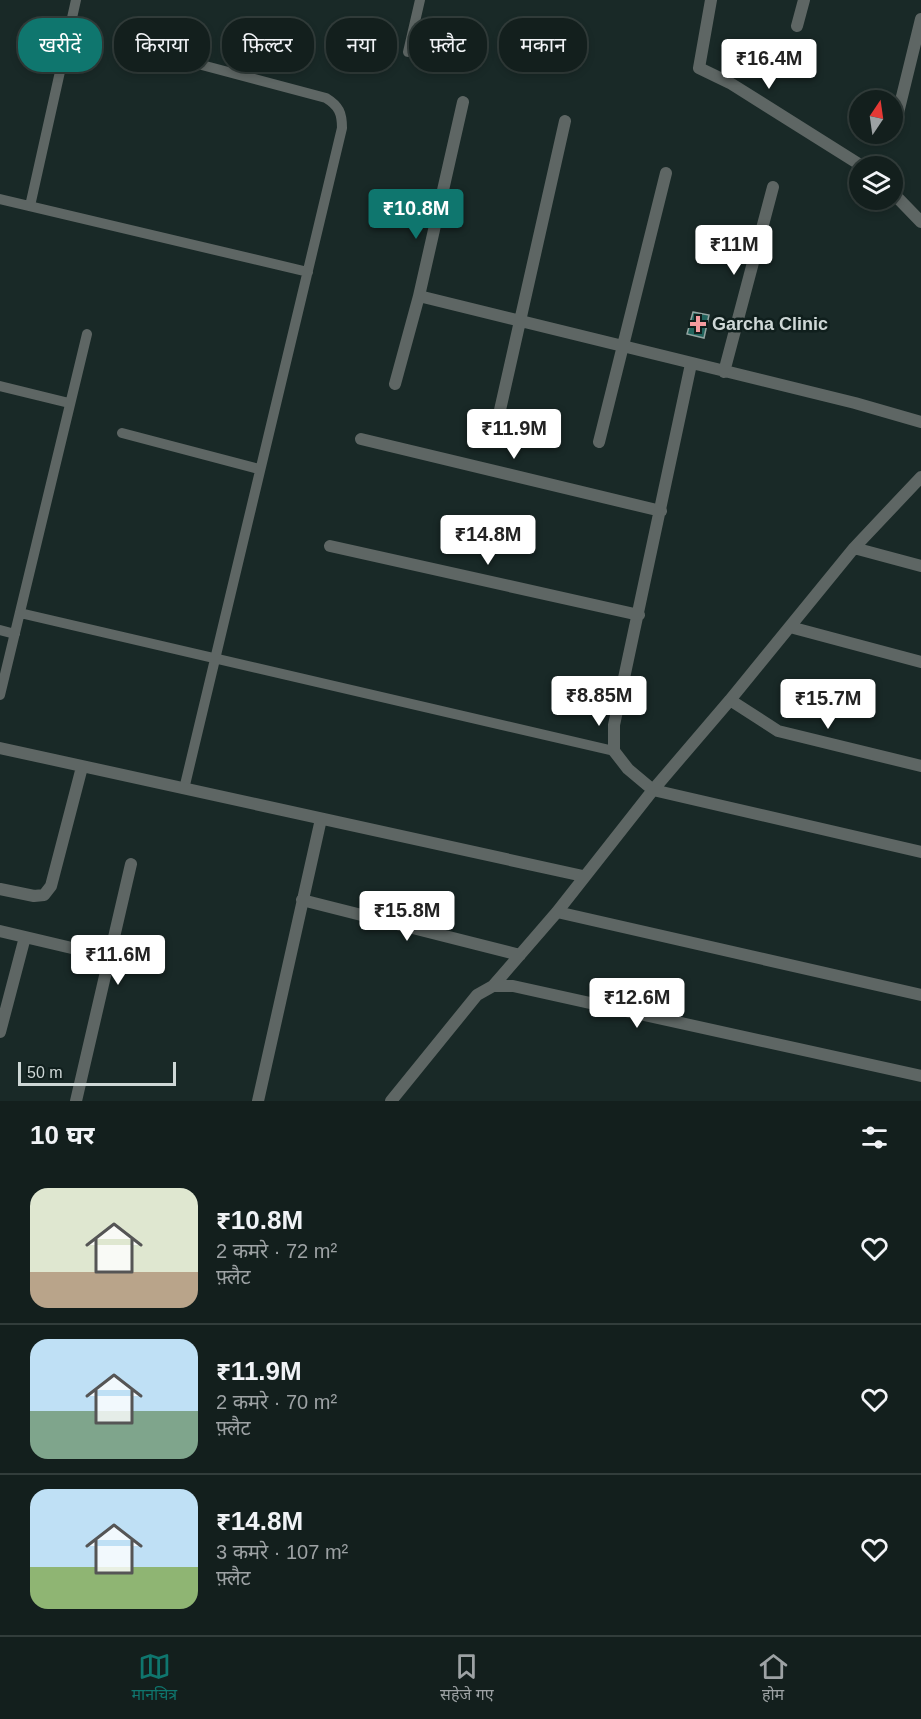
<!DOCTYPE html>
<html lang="hi">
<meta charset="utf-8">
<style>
:root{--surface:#131f1d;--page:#202c2a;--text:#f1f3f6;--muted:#9da2a4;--line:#323d3b;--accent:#0f766e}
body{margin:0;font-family:Arial,"Noto Sans Devanagari",sans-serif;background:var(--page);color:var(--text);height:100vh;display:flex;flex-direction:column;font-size:22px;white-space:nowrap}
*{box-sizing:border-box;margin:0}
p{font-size:20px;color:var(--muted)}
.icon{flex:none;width:33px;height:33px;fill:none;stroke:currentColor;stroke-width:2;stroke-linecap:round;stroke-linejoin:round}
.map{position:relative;height:1101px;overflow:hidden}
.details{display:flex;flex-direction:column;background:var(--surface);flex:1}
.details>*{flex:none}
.top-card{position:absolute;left:18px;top:18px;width:600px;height:54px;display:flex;gap:12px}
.needle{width:39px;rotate:13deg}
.tools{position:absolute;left:849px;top:90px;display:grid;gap:12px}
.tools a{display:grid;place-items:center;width:54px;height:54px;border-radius:50%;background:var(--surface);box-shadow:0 3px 9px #0003,0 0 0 2px var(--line);font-size:30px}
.scale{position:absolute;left:18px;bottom:15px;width:158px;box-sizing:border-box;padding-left:6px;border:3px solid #ced7d6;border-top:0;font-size:16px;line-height:21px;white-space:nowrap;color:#ced7d6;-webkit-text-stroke:4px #101f1d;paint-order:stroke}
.price{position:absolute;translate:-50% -51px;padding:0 14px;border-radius:6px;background:#fff;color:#222;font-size:20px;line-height:39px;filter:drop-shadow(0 2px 3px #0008)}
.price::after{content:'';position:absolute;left:50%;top:36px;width:18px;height:14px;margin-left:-9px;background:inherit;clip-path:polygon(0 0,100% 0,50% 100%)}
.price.on{background:var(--accent);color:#fff}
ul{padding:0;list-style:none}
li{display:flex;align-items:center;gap:18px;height:150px;padding:0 30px}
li+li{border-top:2px solid var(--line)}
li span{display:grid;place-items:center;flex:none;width:168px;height:120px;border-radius:18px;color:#555}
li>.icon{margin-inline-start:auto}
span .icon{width:72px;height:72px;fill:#fffc;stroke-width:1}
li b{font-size:26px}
h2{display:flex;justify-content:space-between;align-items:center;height:72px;padding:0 30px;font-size:26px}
.tag{padding:0 21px;border-radius:24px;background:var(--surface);box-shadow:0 3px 9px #0003,0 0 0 2px var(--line);font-size:21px;line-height:54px}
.tag.on{background:var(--accent);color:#fff}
.dock{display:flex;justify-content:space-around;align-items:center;height:84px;border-top:2px solid var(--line);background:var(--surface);font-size:16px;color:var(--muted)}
.dock a{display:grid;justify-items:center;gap:3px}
.dock .on{color:var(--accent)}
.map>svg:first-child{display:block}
.building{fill:#22645d;stroke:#92a4a1;stroke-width:1.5}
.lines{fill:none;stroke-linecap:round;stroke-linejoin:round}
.lane{stroke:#5e6664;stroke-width:10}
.street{stroke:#5e6664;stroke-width:12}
.poi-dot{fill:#f49b9f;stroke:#101f1d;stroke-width:2}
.labels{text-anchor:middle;stroke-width:5;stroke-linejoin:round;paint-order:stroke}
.poi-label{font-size:18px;font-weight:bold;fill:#ced7d6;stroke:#101f1d;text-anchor:start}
</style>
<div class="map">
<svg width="921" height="1101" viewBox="0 0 921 1101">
<rect width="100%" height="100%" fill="#192927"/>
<!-- building -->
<path class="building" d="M693,312l16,3 -5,23 -17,-4z"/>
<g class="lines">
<!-- lane -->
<path class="lane" d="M408,52l12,-52
M0,199l308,73
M30,206l46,-206
M0,386l69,17
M122,433l137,36
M20,613l594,138
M0,630l15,4
M0,695l87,-361
M184,789l158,-661c0,-15 -3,-22 -16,-30l-128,-34"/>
<!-- street -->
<path class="street" d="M711,0l-12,68 31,15 132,83
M797,26l7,-26
M896,121l25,-102
M892,192l29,30
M419,296l436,107 66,19
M691,364l-77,361v26l14,18 25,21 268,62
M724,372l49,-185
M395,384l24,-88 44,-194
M500,410l65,-289
M361,439l300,72
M599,442l67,-269
M330,546l309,69
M854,548l67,18
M790,627l131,35
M730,700l48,31 143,35
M0,748l583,128
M0,889l34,7 10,-1 7,-9 31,-119
M302,900l218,55
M557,912l364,83
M0,931l110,26
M493,986l64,-74 96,-122 77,-90 124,-152 67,-71
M0,1032l25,-95
M76,1101l55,-237
M258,1101l63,-282
M391,1101l86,-106 16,-9h20l408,90"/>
</g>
<!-- markers -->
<path class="poi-dot" d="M695 315h6v6h6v6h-6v6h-6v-6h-6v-6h6z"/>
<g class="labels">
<!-- poi labels -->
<g class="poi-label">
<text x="712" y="330">Garcha Clinic</text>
</g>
</g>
</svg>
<div class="tools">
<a><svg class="needle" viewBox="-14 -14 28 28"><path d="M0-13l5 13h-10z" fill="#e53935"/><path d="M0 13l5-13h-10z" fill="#9da2a4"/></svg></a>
<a><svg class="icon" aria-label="layers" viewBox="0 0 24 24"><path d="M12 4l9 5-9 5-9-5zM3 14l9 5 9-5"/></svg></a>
</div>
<div class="scale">50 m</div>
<b class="price" style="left:769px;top:90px">₹16.4M</b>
<b class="price on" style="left:416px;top:240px">₹10.8M</b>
<b class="price" style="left:734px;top:276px">₹11M</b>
<b class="price" style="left:514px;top:460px">₹11.9M</b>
<b class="price" style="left:488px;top:566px">₹14.8M</b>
<b class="price" style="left:599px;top:727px">₹8.85M</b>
<b class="price" style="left:828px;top:730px">₹15.7M</b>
<b class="price" style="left:407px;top:942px">₹15.8M</b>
<b class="price" style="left:118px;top:986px">₹11.6M</b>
<b class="price" style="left:637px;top:1029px">₹12.6M</b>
<div class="top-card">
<a class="tag on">खरीदें</a>
<a class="tag">किराया</a>
<a class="tag">फ़िल्टर</a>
<a class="tag">नया</a>
<a class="tag">फ़्लैट</a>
<a class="tag">मकान</a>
</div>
</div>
<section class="details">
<h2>10 घर<svg class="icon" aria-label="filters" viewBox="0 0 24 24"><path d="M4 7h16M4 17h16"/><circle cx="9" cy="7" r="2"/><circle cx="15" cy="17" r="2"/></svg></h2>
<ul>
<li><span style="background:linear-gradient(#dfe7d0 70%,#b9a48a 0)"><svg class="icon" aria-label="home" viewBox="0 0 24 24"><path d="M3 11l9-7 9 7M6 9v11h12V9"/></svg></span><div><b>₹10.8M</b><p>2 कमरे · 72 m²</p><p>फ़्लैट</p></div><svg class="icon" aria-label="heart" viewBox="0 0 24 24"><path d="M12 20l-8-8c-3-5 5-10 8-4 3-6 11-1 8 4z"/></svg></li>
<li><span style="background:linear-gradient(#bfe0f5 60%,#7fa58c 0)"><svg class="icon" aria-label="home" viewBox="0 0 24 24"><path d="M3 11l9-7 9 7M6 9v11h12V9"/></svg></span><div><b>₹11.9M</b><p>2 कमरे · 70 m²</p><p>फ़्लैट</p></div><svg class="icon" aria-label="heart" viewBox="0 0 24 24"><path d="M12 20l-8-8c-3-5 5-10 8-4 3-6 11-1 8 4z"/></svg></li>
<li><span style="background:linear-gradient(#bfe0f5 65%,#8fb573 0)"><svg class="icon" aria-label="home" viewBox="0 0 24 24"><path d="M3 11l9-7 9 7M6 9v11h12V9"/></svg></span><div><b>₹14.8M</b><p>3 कमरे · 107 m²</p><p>फ़्लैट</p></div><svg class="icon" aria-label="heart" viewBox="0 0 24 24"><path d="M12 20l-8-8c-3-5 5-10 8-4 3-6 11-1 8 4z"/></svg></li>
</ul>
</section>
<nav class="dock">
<a class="on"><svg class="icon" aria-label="map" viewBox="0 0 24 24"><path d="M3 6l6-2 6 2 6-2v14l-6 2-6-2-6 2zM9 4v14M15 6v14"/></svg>मानचित्र</a>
<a><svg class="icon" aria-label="saved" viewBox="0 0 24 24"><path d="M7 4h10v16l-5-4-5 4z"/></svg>सहेजे गए</a>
<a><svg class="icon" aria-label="home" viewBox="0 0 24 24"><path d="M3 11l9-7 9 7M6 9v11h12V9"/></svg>होम</a>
</nav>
